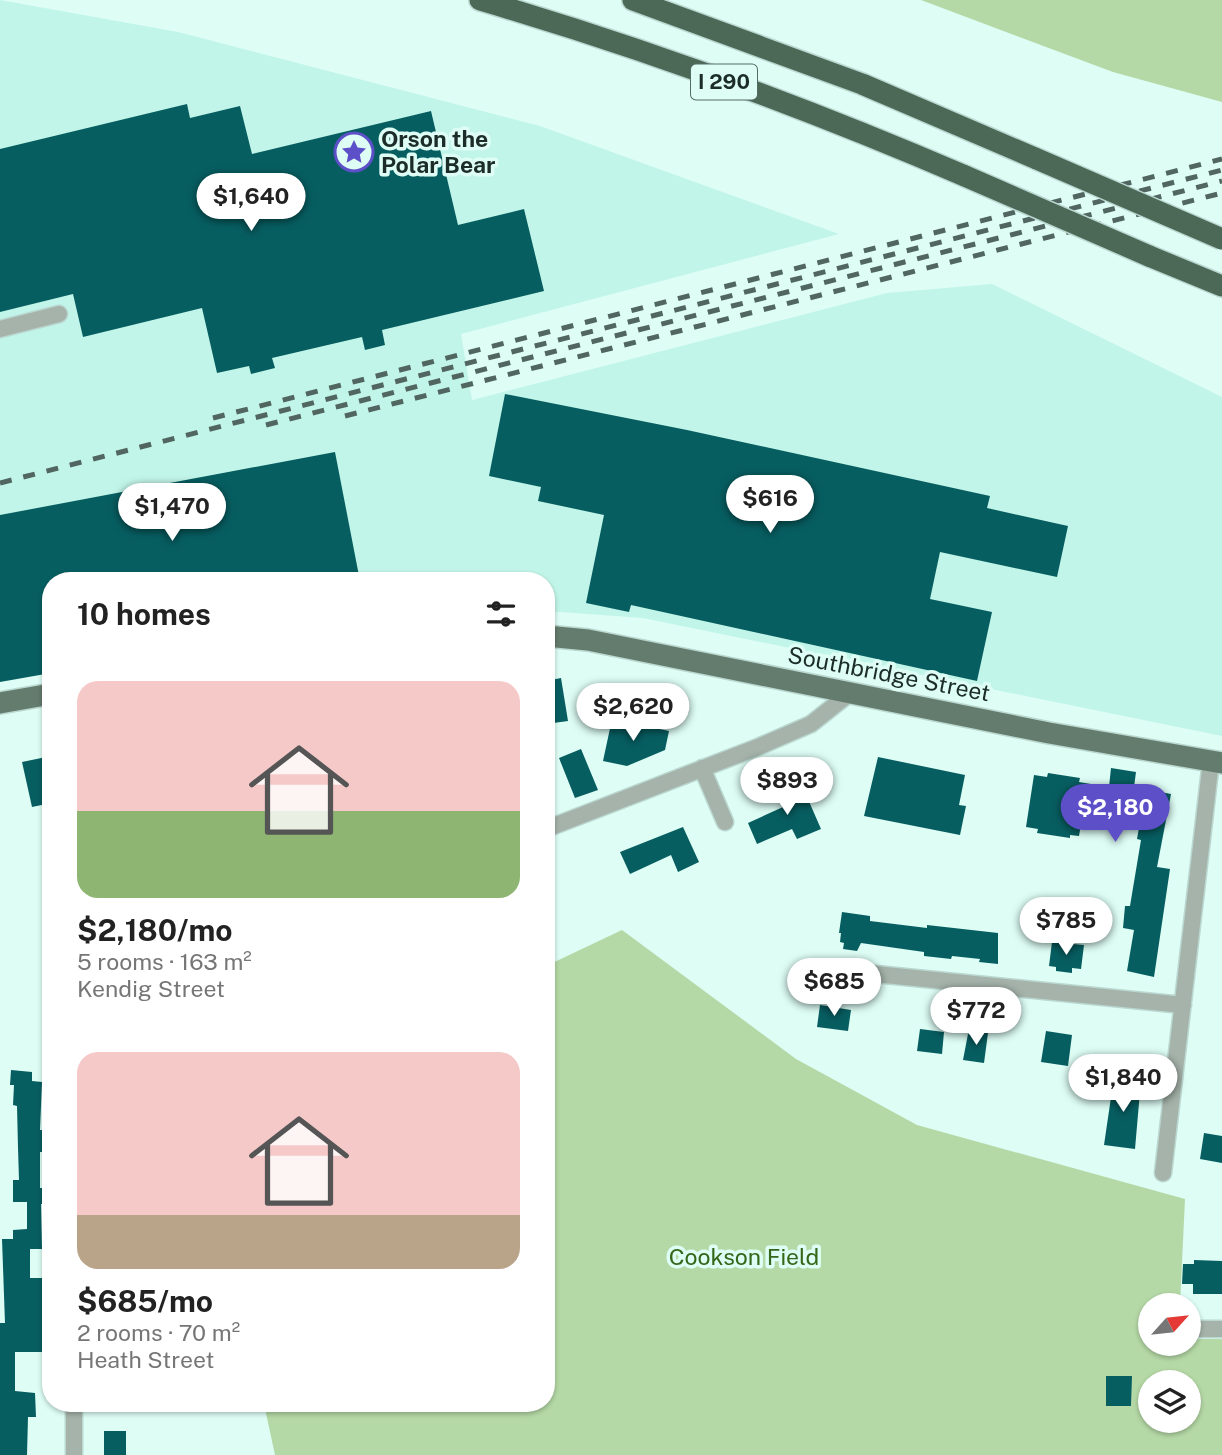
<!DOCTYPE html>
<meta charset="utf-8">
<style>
:root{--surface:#fff;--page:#f2f2f2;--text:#222;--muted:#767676;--accent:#5d4fc8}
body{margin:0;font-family:"Public Sans",sans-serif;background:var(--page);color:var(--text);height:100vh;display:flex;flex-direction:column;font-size:26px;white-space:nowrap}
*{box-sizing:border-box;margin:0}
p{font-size:23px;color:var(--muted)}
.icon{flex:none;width:38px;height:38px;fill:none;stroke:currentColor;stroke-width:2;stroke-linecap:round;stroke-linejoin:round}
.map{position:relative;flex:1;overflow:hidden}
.drawer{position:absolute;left:42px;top:572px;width:513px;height:840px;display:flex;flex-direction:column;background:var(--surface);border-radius:28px;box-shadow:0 2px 5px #0004}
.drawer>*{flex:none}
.needle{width:46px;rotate:63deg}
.controls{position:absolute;left:1138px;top:1293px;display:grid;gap:14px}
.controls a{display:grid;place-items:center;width:63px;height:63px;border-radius:50%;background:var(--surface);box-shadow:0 2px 5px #0004;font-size:35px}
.price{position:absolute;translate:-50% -60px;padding:0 16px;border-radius:24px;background:#fff;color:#222;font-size:23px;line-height:46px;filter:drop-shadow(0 2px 4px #0008)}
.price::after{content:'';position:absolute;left:50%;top:42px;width:21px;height:16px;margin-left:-10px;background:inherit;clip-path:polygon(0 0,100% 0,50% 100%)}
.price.on{background:var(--accent);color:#fff}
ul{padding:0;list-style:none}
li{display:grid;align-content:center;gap:14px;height:371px;padding:0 35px}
li span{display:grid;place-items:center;height:217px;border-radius:21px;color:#555}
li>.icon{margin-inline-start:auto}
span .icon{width:126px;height:126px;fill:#fffc;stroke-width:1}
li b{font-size:30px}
h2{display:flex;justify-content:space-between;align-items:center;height:84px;padding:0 35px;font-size:30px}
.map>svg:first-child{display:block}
.built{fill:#c2f5e9}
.green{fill:#b5d9a6;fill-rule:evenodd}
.building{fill:#075e61}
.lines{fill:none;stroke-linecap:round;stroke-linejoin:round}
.minor-casing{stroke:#bad7d0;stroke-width:19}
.primary-casing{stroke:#bad7d0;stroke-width:24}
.motorway-casing{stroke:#bad7d0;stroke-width:24}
.minor{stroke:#a5b3aa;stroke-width:16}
.primary{stroke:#647c6d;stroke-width:21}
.motorway{stroke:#4c6957;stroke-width:21}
.rail{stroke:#516660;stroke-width:5;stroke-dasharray:12 12;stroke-linecap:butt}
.motorway-bridge-casing{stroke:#bad7d0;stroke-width:24;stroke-linecap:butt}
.motorway-bridge{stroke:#4c6957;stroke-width:21}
.labels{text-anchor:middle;stroke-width:7;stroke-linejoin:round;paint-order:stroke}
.shield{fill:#ddfdf5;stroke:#566b66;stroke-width:2}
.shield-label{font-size:21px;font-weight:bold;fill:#1c2c28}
.poi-label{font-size:23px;font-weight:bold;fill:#1c2c28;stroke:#ddfdf5;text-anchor:start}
.street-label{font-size:23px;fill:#1c2c28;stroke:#ddfdf5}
.park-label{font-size:23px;fill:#356719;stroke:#ddfdf5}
</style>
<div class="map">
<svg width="1222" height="1455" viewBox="0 0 1222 1455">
<rect width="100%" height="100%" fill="#ddfdf5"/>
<!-- built -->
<path class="built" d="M0,0l178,32 362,94 299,108 -378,100 11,66 415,-107 105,-9 230,113v339l-579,-118 -97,-7v-30h-495l-51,100z"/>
<!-- green -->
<path class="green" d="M921,0h301v102l-109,-30z
M622,930l174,129 121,66 268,74 -5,106 -30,1v38h38v-5h34v116h-947l-11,-51h282v-438zM1150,1382h38v39h-38z"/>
<!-- building -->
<path class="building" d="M187,104l3,14 50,-12 12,48 179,-43 27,114 66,-16 20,82 -162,39 3,15 -20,5 -3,-13 -90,21 3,10 -24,6 -2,-8 -32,7 -15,-65 -119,29 -10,-43 -73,18v-163z
M505,394l182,36 303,66 -3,12 81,18 -11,51 -117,-25 -10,47 62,13 -15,69 -346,-76 -2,7 -43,-9 18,-88 -66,-14 3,-14 -52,-11z
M335,452l25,129h-309v92l-51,9v-167z
M561,678l7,43 -22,3v-43z
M612,719l57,12 -4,19 -38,16 -24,-5z
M581,749l17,41 -23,8 -16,-40z
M51,756v47l-19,4 -10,-45z
M878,757l87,18 -6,30 7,1 -6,29 -96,-19z
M1111,768l25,4 -2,15 37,7 -14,73 13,2 -16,108 -27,-6 7,-41 -11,-2 2,-22h5l11,-66 -4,-1 3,-17 -57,-9 -4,23 -9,-1v3l-33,-5 1,-4 -12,-2 8,-52 13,2 1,-4 32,5 -1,4 30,5z
M801,783l20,46 -24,10 -5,-10 -35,15 -9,-21 35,-16 -6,-14z
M683,827l16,35 -21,10 -7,-17 -41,19 -10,-22z
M842,912l28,4v5l57,7v-3l71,8v31l-19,-2 1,-3 -28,-3 -1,3 -27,-3v-4l-63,-9 -4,8 -14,-2 1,-6 -4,-1 1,-9h-2z
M1052,942l32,3 -3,24 -9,-1v5l-16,-2v-4l-7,-1z
M820,1005l31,5 -3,21 -31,-4z
M920,1029l24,3 -2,22 -25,-3z
M974,1031l14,2 -4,30 -21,-3 5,-26 6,1z
M1046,1031l26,4 -4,31 -27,-4z
M11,1070l21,2v9l10,1 -2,48h4l-1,22h-3v36h6v16h-5l1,45h-12v29h13l1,74h-29v39l20,2 1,24h-8l-1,38h-27v-132h5l-3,-84h11v-9l14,-1v-27h-14v-22h6l-1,-32 -1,-42 -4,-1 1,-20h-4z
M1114,1077l27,3 -6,69 -31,-4z
M1204,1133l18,3v27l-22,-4z
M1194,1260l28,1v33h-29v-10h-11l1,-20h11z
M1106,1376h26l-1,30h-25z
M104,1431h22v24h-22z"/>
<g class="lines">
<defs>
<path id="minor" d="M0,329l59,-15
M702,768l23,54
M546,829l212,-82 53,-23 39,-31
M826,969l357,36
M1163,1173l48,-412
M1190,1329h32
M74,1404v51"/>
<path id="primary" d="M546,636l42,4 461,93 173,30
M0,703l51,-9"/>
<path id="motorway" d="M480,0c164,48 327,108 485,176
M633,0l229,84 175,75
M1149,256l73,30"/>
</defs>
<!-- minor casing -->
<use href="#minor" class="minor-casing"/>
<!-- primary casing -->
<use href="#primary" class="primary-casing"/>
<!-- motorway casing -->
<use href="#motorway" class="motorway-casing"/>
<!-- minor -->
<use href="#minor" class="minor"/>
<!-- primary -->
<use href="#primary" class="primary"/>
<!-- motorway -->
<use href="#motorway" class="motorway"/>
<!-- rail -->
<path class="rail" d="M345,416l877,-223
M213,418l1009,-259
M266,425l956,-244
M0,483l1222,-313"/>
<defs>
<path id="motorway-bridge" d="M1037,159l185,80
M965,176l184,80"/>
</defs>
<!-- motorway-bridge casing -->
<use href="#motorway-bridge" class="motorway-bridge-casing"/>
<!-- motorway-bridge -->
<use href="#motorway-bridge" class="motorway-bridge"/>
</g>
<!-- icons -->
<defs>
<symbol id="sight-ring" viewBox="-11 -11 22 22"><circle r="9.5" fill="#ddfdf5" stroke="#5d4fc8" stroke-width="1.5"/><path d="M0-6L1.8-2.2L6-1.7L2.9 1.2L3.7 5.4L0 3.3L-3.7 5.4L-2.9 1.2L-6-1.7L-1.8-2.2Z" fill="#5d4fc8"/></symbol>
</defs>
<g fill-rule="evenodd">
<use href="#sight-ring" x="332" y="130" width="44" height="44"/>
</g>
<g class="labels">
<!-- shield labels -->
<rect class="shield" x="691" y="64.5" width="66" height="35" rx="5"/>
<g class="shield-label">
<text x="724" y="89">I 290</text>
</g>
<!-- poi labels -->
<g class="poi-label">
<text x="381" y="147">Orson the<tspan x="381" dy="26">Polar Bear</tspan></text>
</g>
<!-- street labels -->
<g class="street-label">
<text transform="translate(889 674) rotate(11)" y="8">Southbridge Street</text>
</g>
<!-- park labels -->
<g class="park-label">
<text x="744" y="1265">Cookson Field</text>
</g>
</g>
</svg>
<div class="controls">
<a><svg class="needle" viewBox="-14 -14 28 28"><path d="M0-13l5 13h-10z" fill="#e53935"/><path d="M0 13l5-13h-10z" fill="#767676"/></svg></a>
<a><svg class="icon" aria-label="layers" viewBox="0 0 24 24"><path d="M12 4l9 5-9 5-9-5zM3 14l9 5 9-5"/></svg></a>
</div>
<b class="price" style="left:251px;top:233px">$1,640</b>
<b class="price" style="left:770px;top:535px">$616</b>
<b class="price" style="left:172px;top:543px">$1,470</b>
<b class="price" style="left:633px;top:743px">$2,620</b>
<b class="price" style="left:787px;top:817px">$893</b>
<b class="price on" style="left:1115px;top:844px">$2,180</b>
<b class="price" style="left:1066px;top:957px">$785</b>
<b class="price" style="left:834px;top:1018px">$685</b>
<b class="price" style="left:976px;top:1047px">$772</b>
<b class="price" style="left:1123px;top:1114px">$1,840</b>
<section class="drawer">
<h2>10 homes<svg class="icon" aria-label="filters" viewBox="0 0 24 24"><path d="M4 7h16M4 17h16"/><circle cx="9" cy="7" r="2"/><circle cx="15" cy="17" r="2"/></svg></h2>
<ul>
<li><span style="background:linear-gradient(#f6c9c9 60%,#8fb573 0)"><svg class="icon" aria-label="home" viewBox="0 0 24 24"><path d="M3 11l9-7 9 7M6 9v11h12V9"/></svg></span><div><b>$2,180/mo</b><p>5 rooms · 163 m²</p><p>Kendig Street</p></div></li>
<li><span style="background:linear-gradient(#f6c9c9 75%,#b9a48a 0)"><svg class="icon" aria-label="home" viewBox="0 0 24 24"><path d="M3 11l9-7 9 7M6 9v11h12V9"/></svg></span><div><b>$685/mo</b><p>2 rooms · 70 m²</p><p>Heath Street</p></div></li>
</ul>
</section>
</div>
